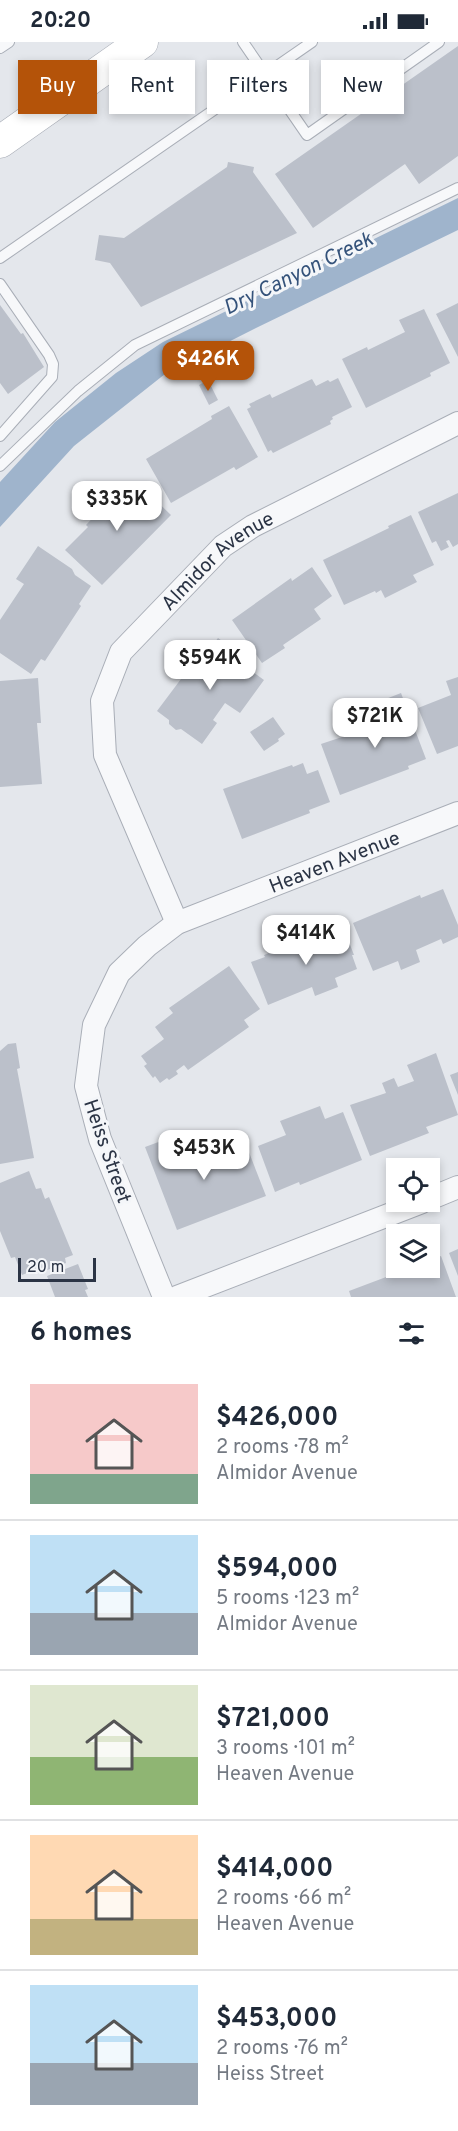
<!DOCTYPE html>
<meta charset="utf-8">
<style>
:root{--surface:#fff;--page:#f2f2f3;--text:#1f2937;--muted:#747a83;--line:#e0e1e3;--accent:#b45309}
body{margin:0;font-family:Overpass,sans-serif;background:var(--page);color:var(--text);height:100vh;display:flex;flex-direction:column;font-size:22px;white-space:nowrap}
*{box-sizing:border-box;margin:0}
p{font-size:20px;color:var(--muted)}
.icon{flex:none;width:33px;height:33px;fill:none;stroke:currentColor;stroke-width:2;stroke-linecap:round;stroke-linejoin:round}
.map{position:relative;height:1255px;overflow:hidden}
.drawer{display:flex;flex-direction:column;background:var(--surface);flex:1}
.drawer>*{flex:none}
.top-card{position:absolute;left:18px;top:18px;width:423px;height:54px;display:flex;gap:12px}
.buttons{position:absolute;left:386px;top:1116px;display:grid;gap:12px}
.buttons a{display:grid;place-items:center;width:54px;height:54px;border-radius:0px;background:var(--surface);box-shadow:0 3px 9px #0003;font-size:30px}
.scale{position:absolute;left:18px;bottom:15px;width:78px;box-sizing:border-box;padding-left:6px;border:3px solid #2b3445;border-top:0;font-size:16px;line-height:21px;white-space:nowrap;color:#2b3445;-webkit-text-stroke:4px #f4f6f9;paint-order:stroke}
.price{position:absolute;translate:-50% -51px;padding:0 14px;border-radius:12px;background:#fff;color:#222;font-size:20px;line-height:39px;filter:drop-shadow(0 2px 3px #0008)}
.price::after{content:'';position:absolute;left:50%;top:36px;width:18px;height:14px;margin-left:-9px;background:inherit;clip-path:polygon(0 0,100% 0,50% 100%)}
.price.current{background:var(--accent);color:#fff}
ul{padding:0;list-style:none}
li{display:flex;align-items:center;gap:18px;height:150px;padding:0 30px}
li+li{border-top:2px solid var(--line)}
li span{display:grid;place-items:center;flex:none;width:168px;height:120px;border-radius:0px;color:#555}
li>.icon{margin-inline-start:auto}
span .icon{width:72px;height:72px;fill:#fffc;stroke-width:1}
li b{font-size:26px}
h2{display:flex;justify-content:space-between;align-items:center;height:72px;padding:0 30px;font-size:26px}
.chip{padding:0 21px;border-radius:0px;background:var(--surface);box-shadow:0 3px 9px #0003;font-size:21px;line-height:54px}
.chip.current{background:var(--accent);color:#fff}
.status{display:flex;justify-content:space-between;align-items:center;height:42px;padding:0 30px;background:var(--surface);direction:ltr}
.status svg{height:16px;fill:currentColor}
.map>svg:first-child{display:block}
.water{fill:#9fb4cc}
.building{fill:#bbc0ca}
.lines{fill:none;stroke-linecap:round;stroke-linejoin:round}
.lane-casing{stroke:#a9aeb7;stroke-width:12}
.street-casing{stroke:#a9aeb7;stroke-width:24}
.secondary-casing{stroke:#a9aeb7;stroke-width:33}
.lane{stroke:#f7f8fa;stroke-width:10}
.street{stroke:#f7f8fa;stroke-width:22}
.secondary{stroke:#fff;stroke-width:32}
.labels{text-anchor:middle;stroke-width:6;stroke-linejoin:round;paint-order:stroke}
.street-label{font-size:20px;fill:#2b3445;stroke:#f4f6f9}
.water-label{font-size:21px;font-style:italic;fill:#34527a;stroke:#f4f6f9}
</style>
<div class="status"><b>20:20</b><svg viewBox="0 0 49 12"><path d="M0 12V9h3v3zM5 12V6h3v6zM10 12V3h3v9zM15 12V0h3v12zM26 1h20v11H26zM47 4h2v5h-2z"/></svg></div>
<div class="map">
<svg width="458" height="1255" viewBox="0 0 458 1255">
<rect width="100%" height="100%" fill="#e4e7ec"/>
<!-- water -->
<path class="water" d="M458,156v32l-202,98 -91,46 -91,72 -74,81v-45l55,-60 61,-49 47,-31z"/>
<!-- building -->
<path class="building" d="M458,4v110l-39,28 -14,-20 -92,64 -38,-54z
M228,120l26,5 -1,5 44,61 -156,74 -31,-44 -15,-3 4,-25 25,3 103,-71z
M458,261v54l-22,-43z
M0,263l21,29 2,-1 21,34 -36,27 -8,-11z
M424,267l26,54 -20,10 1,3 -65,32 -24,-49 25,-12 1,3 37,-18 -6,-12z
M338,336l14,29 -20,10 1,2 -3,2 1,3 -58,29 -2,-3 -3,2 -21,-43 4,-2 -2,-3 21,-10 2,4 40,-19 4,7 12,-6 2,2z
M208,338l10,20 -9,5 -10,-20z
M229,364l29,51 -22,13 -2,-3 -63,36 -25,-44 66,-40 -1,-3z
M112,445l17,13 13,-13 29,28 -69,70 -37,-35 23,-23 -2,-2 15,-16 -5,-5z
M458,451v51l-5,3 -4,-7 -3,1 3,6 -8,4 -5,-10 -4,2 -14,-31z
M411,473l23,50 -21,10 4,7 -32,16 -4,-8 -5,3 -1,-2 -31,14 -21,-45 66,-32 -1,-2z
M38,504l34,23 3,6 16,11 -12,18 2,2 -36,55 -4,-2 -10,15 -31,-21v-33l24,-36 -8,-5z
M312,525l20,29 -18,13 7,10 -38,26 2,3 -23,15 -30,-43 59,-42 1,3z
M218,596l35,25 -4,6 15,11 -24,33 -15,-10 -12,17 4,3 -15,21 -21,-15 -5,1 -7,-6v-4l-12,-9 42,-56 1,1 2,-3 3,2z
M458,635v69l-21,8 -19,-46 33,-13 -5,-14z
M38,636l3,45h-4l5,61 -42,3v-106z
M401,651l25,66 -18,7 1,3 -69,26 -19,-51 60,-20 -8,-20z
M273,675l12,17 -7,5 1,2 -15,10 -14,-19z
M303,721l4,11 11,-4 12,32 -21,8 1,3 -68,26 -19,-50 69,-24 1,2z
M443,847l15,36v12l-15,7 -2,-5 -25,11 4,12 -19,8 -3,-9 -25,10 -20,-48 67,-28 1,3z
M342,882l12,31h-2l5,14 -22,9 3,9 -23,9 -3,-9 -44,18 -17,-43 14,-5 -1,-2z
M229,924l31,43 -16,11 5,7 -61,43 -4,-5 -8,6 2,3 -9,6 -2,-2 -7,5 -5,-7 -2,2 -9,-12 3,-2 -6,-8 23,-17 -9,-12 18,-14 -4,-5z
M16,1001l4,25 -3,1 17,89 -34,6v-113l8,-7z
M436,1011l22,62 -32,12 3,6 -59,23 -20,-51 36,-12 -4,-10 12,-5 4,9 16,-6 -7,-16z
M458,1030v23l-8,-20z
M320,1064l5,13 18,-7 19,48 -62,25 -1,-3 -24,10 -17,-46 28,-11 -6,-14z
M172,1095l9,24 41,-15 2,4 21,-8 21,54 -89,34 -32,-83z
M29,1129l7,18 5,-1 4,11 4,-2 24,58 -8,3 1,5 -24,9 -2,-4 -18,7 -7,-18 -4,1 -11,-27v-48z
M458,1207v27l-9,-23z
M441,1214l15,41h-105l-2,-6 61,-23h19v-8z
M78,1222l10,25 -3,1 3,7h-33l-8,-21z"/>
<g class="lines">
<defs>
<path id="lane" d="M243,0l64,93 132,-93
M0,6l9,-6
M0,216l312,-216
M0,242l49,71 4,9 -1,13 -52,59
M0,424l78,-75 57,-46 323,-157"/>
<g id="street">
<path id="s1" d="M177,881l-72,-168 -3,-54 19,-49 102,-106 30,-20 205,-103"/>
<path d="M429,1157l29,-12"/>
<path id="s2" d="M164,1255l-64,-158 -14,-53 8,-61 25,-52 28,-27 30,-23 281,-110"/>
<path d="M177,1255l245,-95"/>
</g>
<path id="secondary" d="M0,100l142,-100"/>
</defs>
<!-- lane casing -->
<use href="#lane" class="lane-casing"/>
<!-- street casing -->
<use href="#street" class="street-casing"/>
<!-- secondary casing -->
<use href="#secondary" class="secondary-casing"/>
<!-- lane -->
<use href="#lane" class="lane"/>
<!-- street -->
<use href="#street" class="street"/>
<!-- secondary -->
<use href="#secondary" class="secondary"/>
</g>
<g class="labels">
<!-- street labels -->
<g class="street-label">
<text dy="7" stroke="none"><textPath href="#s1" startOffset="423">Almidor Avenue</textPath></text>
<text dy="7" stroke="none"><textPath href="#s2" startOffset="590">Heaven Avenue</textPath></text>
<text transform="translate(108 1109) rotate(71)" y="7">Heiss Street</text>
</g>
<!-- water labels -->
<g class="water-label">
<text transform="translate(298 231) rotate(-26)" y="7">Dry Canyon Creek</text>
</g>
</g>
</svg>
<div class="buttons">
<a><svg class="icon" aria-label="locate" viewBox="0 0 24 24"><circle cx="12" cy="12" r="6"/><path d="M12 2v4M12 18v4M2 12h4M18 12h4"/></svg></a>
<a><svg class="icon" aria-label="layers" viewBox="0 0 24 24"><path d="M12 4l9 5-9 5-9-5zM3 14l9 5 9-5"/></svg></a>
</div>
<div class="scale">20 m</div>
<b class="price current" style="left:208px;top:350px">$426K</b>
<b class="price" style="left:117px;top:490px">$335K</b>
<b class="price" style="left:210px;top:649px">$594K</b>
<b class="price" style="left:375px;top:707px">$721K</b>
<b class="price" style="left:306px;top:924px">$414K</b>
<b class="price" style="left:204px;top:1139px">$453K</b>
<div class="top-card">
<a class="chip current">Buy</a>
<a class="chip">Rent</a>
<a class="chip">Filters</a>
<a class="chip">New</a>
</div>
</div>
<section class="drawer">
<h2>6 homes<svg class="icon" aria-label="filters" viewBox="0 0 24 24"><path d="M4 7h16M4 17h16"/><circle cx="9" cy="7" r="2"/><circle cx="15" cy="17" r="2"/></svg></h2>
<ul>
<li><span style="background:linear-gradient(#f6c9c9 75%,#7fa58c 0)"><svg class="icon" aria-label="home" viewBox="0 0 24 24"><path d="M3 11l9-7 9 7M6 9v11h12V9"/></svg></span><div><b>$426,000</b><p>2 rooms · 78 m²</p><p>Almidor Avenue</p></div></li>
<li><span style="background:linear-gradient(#bfe0f5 65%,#9aa5b1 0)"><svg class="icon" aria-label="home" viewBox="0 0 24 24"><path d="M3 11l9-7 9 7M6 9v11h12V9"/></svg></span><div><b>$594,000</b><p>5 rooms · 123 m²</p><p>Almidor Avenue</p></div></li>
<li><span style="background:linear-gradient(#dfe7d0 60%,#8fb573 0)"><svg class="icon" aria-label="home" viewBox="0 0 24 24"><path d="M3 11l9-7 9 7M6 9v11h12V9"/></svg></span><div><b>$721,000</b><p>3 rooms · 101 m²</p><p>Heaven Avenue</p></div></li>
<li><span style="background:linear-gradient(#ffd9b3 70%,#c2b280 0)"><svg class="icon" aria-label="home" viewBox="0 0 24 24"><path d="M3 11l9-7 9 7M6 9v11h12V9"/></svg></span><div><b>$414,000</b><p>2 rooms · 66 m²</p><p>Heaven Avenue</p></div></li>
<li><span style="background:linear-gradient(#bfe0f5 65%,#9aa5b1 0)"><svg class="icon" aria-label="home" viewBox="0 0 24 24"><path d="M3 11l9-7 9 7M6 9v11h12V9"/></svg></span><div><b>$453,000</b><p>2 rooms · 76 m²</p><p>Heiss Street</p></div></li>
</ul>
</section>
